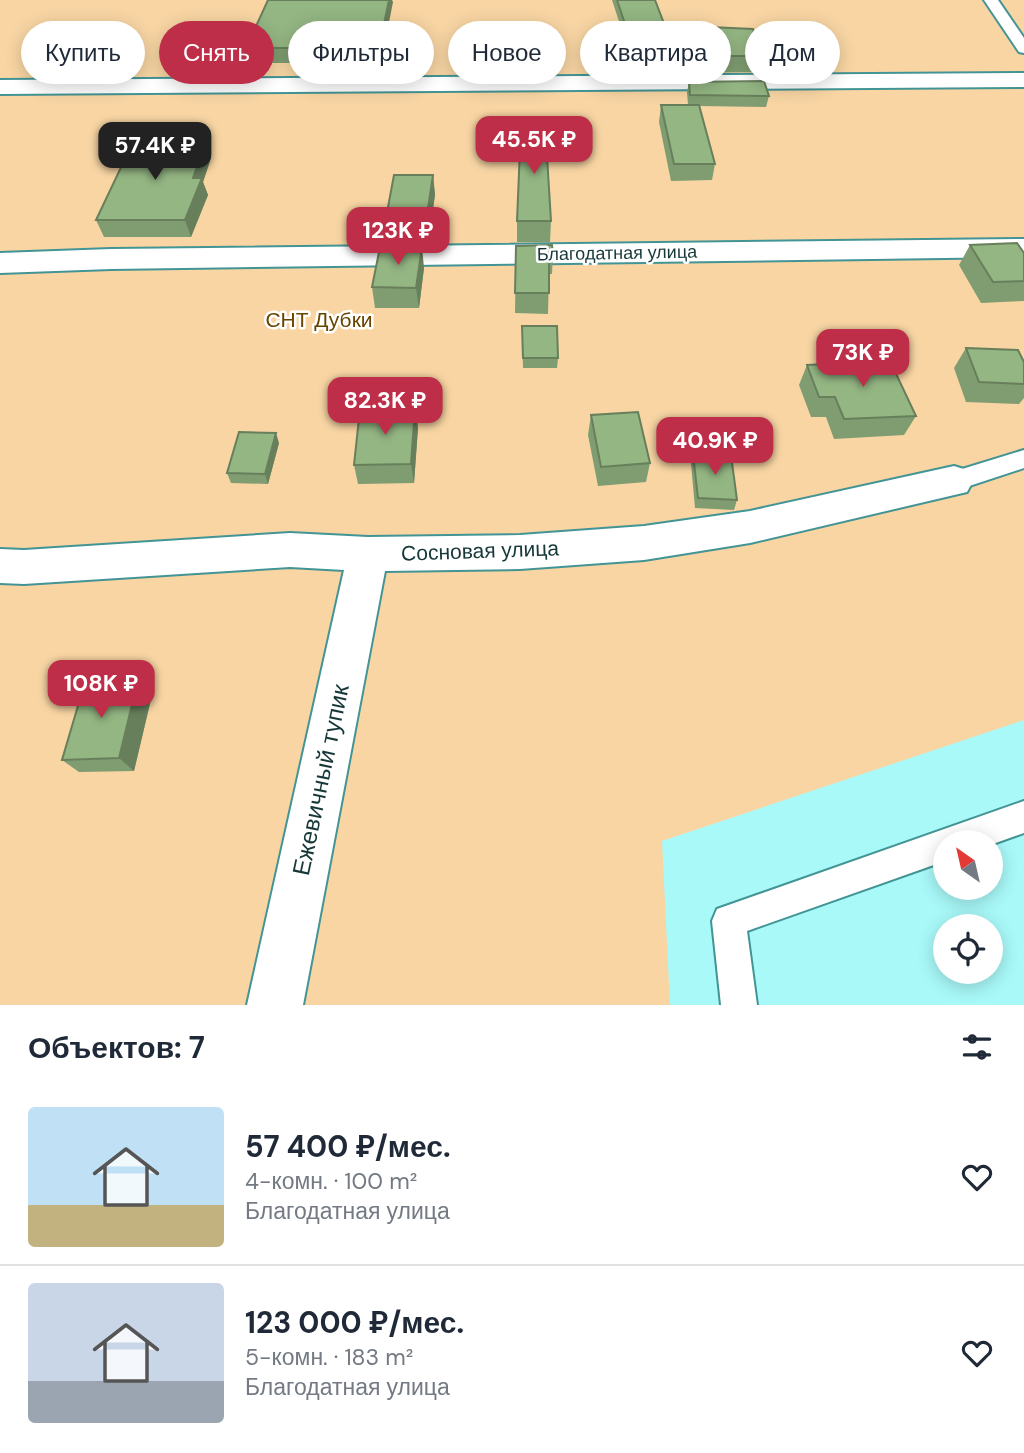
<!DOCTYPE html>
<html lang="ru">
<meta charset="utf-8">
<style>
:root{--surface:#fff;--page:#f6f6f7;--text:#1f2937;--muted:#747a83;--line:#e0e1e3;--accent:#bf2e48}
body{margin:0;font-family:"DM Sans",sans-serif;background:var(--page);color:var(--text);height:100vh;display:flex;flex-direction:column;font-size:26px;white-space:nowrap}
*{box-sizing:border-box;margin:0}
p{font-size:23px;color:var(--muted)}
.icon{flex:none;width:38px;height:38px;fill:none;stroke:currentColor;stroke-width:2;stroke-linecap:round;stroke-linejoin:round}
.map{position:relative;height:1005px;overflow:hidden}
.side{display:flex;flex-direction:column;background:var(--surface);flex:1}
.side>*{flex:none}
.banner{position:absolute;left:21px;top:21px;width:984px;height:63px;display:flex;gap:14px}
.needle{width:46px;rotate:326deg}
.tools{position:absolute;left:933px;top:830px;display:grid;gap:14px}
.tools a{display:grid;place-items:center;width:70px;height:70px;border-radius:50%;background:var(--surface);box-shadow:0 4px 18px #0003;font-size:35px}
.price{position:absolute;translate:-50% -60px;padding:0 16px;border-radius:14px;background:var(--accent);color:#fff;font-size:23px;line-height:46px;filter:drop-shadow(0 2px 4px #0008)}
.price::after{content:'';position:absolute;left:50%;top:42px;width:21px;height:16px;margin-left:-10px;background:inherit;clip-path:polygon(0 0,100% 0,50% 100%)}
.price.on{background:#222;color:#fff}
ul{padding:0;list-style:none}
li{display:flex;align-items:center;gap:21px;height:175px;padding:0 28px}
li+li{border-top:2px solid var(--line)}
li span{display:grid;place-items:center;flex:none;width:196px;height:140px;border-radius:7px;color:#555}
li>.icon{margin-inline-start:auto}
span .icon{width:84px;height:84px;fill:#fffc;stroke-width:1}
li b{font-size:30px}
h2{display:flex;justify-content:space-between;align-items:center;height:84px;padding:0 28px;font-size:30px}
.tag{padding:0 24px;border-radius:32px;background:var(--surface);box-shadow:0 4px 18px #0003;font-size:24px;line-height:63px}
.tag.on{background:var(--accent);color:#fff}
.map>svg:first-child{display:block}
.green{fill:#f8d5a3}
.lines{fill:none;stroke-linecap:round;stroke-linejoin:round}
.lane-casing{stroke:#439494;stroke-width:4}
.street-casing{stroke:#439494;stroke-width:4}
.lane{fill:#fff;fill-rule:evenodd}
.street{fill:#fff;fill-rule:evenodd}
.wall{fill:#7f9d71}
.shaded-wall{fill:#687f5c}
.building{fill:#94b683;stroke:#687f5c;stroke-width:2}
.labels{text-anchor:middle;stroke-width:5;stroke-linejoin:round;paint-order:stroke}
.far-street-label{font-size:18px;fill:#173839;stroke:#fff}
.park-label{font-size:21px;fill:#694500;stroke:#fff}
.street-label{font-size:21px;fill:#173839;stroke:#fff}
.near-street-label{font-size:24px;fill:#173839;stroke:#fff}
</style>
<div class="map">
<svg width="1024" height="1005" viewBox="0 0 1024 1005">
<rect width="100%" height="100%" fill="#a9f9f9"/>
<!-- green -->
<path class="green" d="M0,0h1024v720l-362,121 8,164h-670z"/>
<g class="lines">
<defs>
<path id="lane" d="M984,0h14l26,38v15l-5,-1z
M1024,450v18l-70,23 -8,-3 -4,-7 4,-7z
M1024,801v32l-34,12v-3h-45v19l-198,70 10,74h-36l-9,-84 5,-12z"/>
<path id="street" d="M1024,73v14l-1024,7v-14z
M1024,239v18l-913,12 -111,4v-20l111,-4z
M954,466l13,4 6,11 -6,11 -217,51 -106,17 -124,9 -135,2 -82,434h-56l97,-435 -54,-3 -266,17 -24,-1v-34l24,1 266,-17 78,4 152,-2 124,-9 106,-15z"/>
</defs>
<!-- lane casing -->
<use href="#lane" class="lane-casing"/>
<!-- street casing -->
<use href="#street" class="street-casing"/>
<!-- lane -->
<use href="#lane" class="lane"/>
<!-- street -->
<use href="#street" class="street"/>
</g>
<!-- wall -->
<path class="wall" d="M268,0h124l-11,63h-131l-4,-15z
M612,0h43l18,47 -1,10 -42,-2z
M686,26l74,30 -3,16 -71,1 -2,-31z
M689,82l80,14 -3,11 -67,-1 16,58 -3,16 -41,1 -12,-59 2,-17h27l-1,-13z
M175,141h31l5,17 -8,24 5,13 -17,42h-87l-8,-17z
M433,175l2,20 -7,48h-40l-3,-20z
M517,221h34l-1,21h-33z
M970,245l54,8v48l-43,2 -22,-38z
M516,246l37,7 -1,21h-3l-1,40 -33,-1z
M424,268l-5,40h-44l-3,-21z
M522,326l36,32 -1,10h-34z
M966,348l58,14v36l-5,6 -53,-2 -12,-34z
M807,365l109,51 -12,19 -70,4 -8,-22h-15l-12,-32z
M415,408l3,20 -4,55 -56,1 -4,-19z
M591,415l59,48 -4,19 -48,4 -10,-51z
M279,443l-11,41 -37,-1 -4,-10z
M693,454l44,46 -3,10 -39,-2 -4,-44z
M152,695l-18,76 -55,1 -17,-12z"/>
<!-- shaded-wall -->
<path class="shaded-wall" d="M389,0h3l1,2 -12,61 -2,-15z
M206,141l5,17 -8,24 5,13 -17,42 -6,-17 8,-42z
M433,175l2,20 -7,48 -2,-21z
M422,247l2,21 -5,40 -3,-20z
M415,408l3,20 -4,55 -3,-19z
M276,433l3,10 -11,41 -3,-10z
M138,680l14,15 -18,76 -15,-13z"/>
<!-- building -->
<path class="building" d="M268,0h121l-10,48h-133z
M617,0h38l18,47 -41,-2z
M686,26l67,3 7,27h-71z
M764,81l5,15 -79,-1 -1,-13z
M661,105h38l16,59h-41z
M545,124l6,97h-34l4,-96z
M173,137l-2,4h35l-13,37h9l-17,42h-89l38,-80z
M394,175h39l-7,47 -41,1z
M1017,243l7,10v28l-31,1 -23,-37z
M552,245l1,8h-4v40h-34l1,-47z
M380,247h42l-6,41 -44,-1z
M522,326h35l1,32h-35z
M966,348l52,2 6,12v22l-45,-2z
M890,361l26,55 -72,3 -9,-22h-16l-12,-32z
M415,408l-4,56 -57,1 6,-56z
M638,412l12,51 -49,4 -10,-52z
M239,432l37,1 -11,41 -38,-1z
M693,454l38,1 6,45 -39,-2z
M138,680l-19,78 -57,2 23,-78z"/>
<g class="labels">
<!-- far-street labels -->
<g class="far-street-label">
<text transform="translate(617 253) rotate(-1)" y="6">Благодатная улица</text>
</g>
<!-- park labels -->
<g class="park-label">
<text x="319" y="327">СНТ Дубки</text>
</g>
<!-- street labels -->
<g class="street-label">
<text transform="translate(480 551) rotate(-2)" y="7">Сосновая улица</text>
</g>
<!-- near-street labels -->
<g class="near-street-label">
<text transform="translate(321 780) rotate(-78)" y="8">Ежевичный тупик</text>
</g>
</g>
</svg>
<div class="tools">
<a><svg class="needle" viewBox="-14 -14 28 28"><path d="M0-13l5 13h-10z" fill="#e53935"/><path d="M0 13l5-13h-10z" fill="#747a83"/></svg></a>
<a><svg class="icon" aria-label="locate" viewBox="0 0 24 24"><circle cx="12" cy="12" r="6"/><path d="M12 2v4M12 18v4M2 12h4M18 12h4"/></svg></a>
</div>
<b class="price" style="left:534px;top:176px">45.5K ₽</b>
<b class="price on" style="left:155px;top:182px">57.4K ₽</b>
<b class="price" style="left:398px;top:267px">123K ₽</b>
<b class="price" style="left:863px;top:389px">73K ₽</b>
<b class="price" style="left:385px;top:437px">82.3K ₽</b>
<b class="price" style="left:715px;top:477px">40.9K ₽</b>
<b class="price" style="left:101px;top:720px">108K ₽</b>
<div class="banner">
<a class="tag">Купить</a>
<a class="tag on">Снять</a>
<a class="tag">Фильтры</a>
<a class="tag">Новое</a>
<a class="tag">Квартира</a>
<a class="tag">Дом</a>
</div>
</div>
<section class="side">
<h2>Объектов: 7<svg class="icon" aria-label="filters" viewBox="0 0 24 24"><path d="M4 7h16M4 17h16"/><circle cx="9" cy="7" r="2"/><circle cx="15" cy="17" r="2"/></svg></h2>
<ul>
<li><span style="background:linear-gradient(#bfe0f5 70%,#c2b280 0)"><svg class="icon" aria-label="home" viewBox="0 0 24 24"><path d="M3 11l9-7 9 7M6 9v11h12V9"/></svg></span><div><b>57 400 ₽/мес.</b><p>4-комн. · 100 m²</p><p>Благодатная улица</p></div><svg class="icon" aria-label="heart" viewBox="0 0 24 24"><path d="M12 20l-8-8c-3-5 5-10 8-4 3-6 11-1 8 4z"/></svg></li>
<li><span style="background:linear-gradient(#c9d6e8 70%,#9aa5b1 0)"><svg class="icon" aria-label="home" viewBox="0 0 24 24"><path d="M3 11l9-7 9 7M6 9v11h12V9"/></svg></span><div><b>123 000 ₽/мес.</b><p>5-комн. · 183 m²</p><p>Благодатная улица</p></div><svg class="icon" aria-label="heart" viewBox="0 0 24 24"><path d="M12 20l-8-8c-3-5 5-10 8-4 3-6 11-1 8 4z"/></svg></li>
</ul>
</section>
